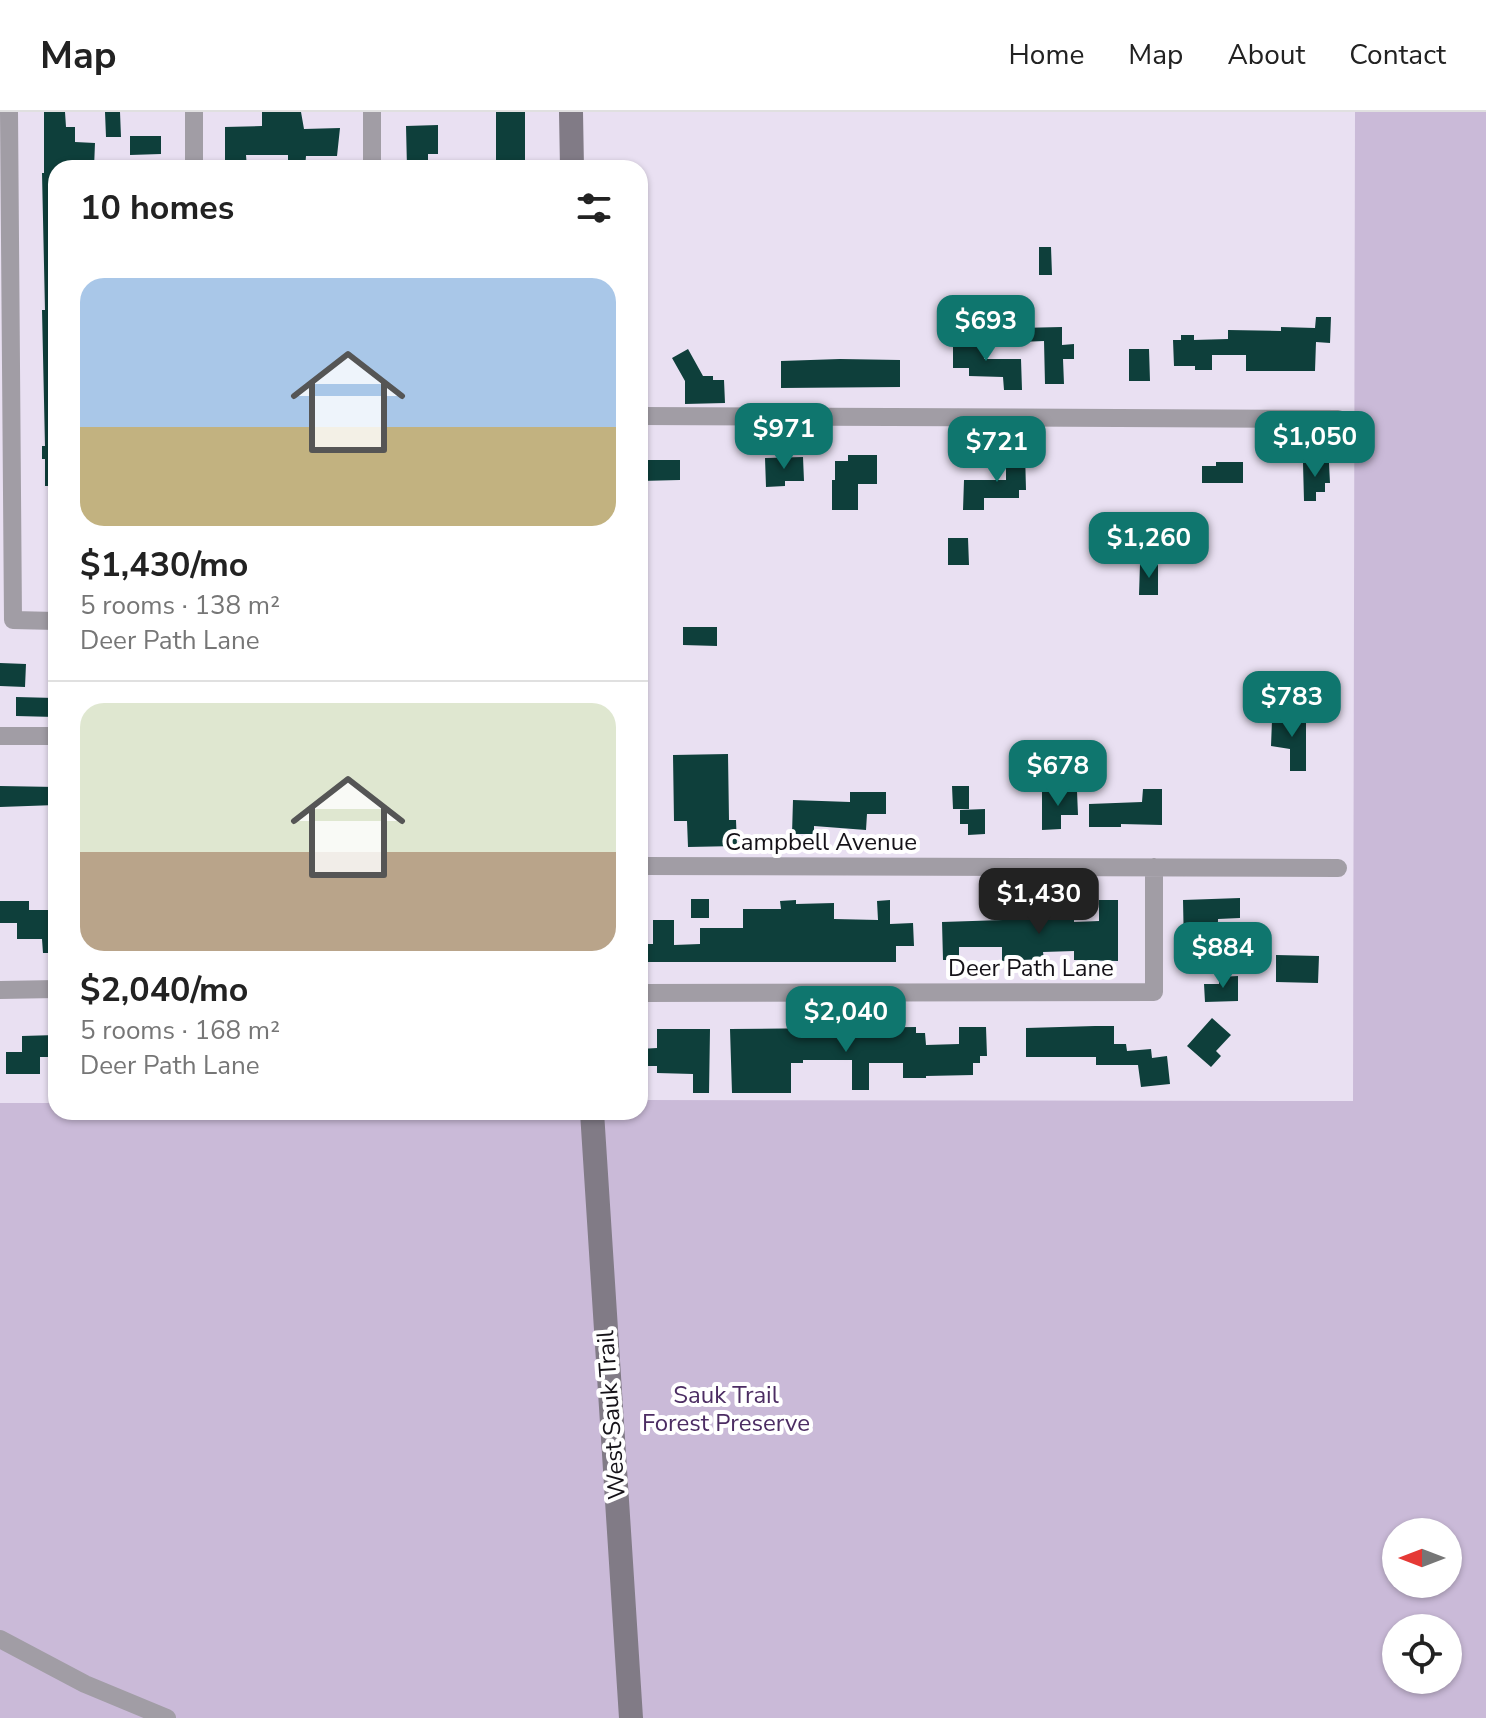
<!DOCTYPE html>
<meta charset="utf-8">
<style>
:root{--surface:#fff;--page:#f6f6f6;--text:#222;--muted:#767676;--line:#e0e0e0;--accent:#0f766e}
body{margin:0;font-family:"Nunito Sans",sans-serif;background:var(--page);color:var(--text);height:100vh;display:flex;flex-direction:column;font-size:30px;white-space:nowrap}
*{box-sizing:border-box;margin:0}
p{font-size:26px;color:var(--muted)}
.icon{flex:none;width:44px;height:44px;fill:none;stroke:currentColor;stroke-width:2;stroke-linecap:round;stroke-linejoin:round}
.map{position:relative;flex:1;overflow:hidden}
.details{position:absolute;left:48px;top:48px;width:600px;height:960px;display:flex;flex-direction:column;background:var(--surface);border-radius:24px;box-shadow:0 2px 6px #0004}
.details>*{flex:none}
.needle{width:52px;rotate:270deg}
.buttons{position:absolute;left:1382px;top:1406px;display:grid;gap:16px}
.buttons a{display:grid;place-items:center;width:80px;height:80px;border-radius:50%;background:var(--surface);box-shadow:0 2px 6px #0004;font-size:40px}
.price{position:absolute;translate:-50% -68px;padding:0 18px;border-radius:16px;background:var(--accent);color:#fff;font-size:26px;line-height:52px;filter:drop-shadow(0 2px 4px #0008)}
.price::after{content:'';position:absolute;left:50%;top:48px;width:24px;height:18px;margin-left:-12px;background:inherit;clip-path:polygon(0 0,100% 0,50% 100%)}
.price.selected{background:#222;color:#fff}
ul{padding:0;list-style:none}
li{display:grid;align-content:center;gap:16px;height:424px;padding:0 32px}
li+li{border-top:2px solid var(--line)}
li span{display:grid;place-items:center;height:248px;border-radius:24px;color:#555}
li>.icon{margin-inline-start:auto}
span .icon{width:144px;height:144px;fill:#fffc;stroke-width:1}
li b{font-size:34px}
h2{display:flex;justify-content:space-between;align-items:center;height:96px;padding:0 32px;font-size:34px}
header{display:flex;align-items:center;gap:48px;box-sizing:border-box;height:112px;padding:0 40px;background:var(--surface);border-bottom:2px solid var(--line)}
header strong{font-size:38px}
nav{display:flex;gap:44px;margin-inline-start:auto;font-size:28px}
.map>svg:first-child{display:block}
.green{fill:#cabad8;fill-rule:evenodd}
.building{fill:#0e3f3b}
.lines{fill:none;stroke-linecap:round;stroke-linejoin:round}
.minor{stroke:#a19da5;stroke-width:18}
.secondary{stroke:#817b86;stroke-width:24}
.labels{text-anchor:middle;stroke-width:8;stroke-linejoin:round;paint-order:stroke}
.street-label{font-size:24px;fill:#151218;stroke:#fff}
.park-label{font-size:24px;fill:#4c2d63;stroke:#fff}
</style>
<header>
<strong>Map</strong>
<nav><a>Home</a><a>Map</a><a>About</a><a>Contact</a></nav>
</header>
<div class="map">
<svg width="1486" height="1606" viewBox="0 0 1486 1606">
<rect width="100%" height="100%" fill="#e9e0f2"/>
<!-- green -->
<path class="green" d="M1355,0h131v1606h-1486v-615h56v9h584v-12l713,1zM1396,1420h52v52h-52zM1396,1516h52v52h-52z"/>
<!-- building -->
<path class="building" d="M44,0h21l1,15h9v15l20,1 -1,25h-38v318h-11v-27h-3v-13h3l-3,-136h3l-3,-137h2z
M105,0h15l1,25h-15z
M262,0h39l3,17 36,-1 -3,28h-31l-1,12h-17v-13h-42l1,13h-22v-41l37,-1z
M496,0h29v56h-29z
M438,13v29h-10v14h-21l-1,-42z
M130,24h31v18l-31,1z
M1039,135h12l1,28h-13z
M1316,205h15l-1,26 -14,-1 -1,29h-69v-16h-34v15h-17v-4h-21l-1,-26h8v-5h13v5l34,-1v-9l53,1v-4l34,1z
M1062,215v18l12,-1v15h-11l1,25h-19l-1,-43 -24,1 -1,-14z
M953,227l32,1 -1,19h37l1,31h-18l-1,-13 -34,-1v-8h-16z
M688,237l15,27h10v4h11l1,23 -40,1v-23l-13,-23z
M1129,237h20l1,32h-21z
M840,247l60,1v27l-119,1v-27z
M1006,340h19l1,38h-7v8h-35v12h-21l1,-30h42z
M848,343h29v29h-19v26h-26v-30h3v-19h13z
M803,345l1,24h-19v5l-19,1 -1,-29z
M640,348h40v20l-40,1z
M1216,350h27v21h-41v-17h14z
M1303,351h26l1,20h-5v9h-9v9h-12z
M1112,407l29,1v20h-4v17h-19v-18h-7z
M948,426h20l1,27h-21z
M1140,452l18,1v30h-19z
M683,515h34v19l-34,-1z
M0,551l26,1 -1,23 -25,-1z
M16,585l39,1v19l-39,-1z
M1287,598h14v10h5v51h-16v-22l-19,-3 1,-26h15z
M728,642l1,66h7l1,26 -49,1 -1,-26h-13l-1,-66z
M0,674l56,1v18l-56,2z
M952,674h17v23h-16z
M1143,677h19v36l-41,-1v3h-32v-23l53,-2z
M1042,679h35l1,24h-17v14l-19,1z
M850,680h36v22h-19l-1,16 -52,-4v8h-22l1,-34 57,2z
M985,697v25l-17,1v-11h-8v-14z
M1240,786v20l-22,1 -1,39 -19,-1v-7h-14l-1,-50z
M691,787h18v19h-18z
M796,788v4l38,-1v16l44,1 -1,-19 13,-1v24l23,-1 1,23h-18v16h-256v-18h13v-24h21v25l26,-1v-16h43v-19h38l-1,-8z
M1099,788h19v61l-44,-1v-9l-31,1 1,7 -42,2v-14h-43v13h-16l-1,-38 120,-4v-8h12v12l25,-1z
M0,789h29v9h27v43h-13l-1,-14h-25v-16h-17z
M1276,843l43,1 -1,27 -42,-1z
M1238,864v25l-33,1 -1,-18h15v-7z
M1212,906l19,17 -15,16 5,5 -10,11 -24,-21z
M1095,914h19v18h12l1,7 24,-2 1,9 15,-2 3,28 -29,3 -3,-22h-42v-8h-70v-29z
M916,915v6h9l1,12 33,-1v-17h27l1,29h-7v7h-7v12l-47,1v2h-23v-15h-34v27h-17v-30h-49v3h-12v30h-59l-2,-64z
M657,917h53l-1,64h-16v-19l-36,-1v-7h-17v-17l17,-1z
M56,923v22h-16v17h-34v-22h16v-16z"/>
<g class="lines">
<!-- minor -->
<path class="minor" d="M9,0l4,508 43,1
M194,0v56
M372,0v56
M640,304l698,3
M0,624h56
M640,754l698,2
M0,878l56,-1
M640,881l514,-1v-125
M0,1527l85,45 82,34"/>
<!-- secondary -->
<path class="secondary" d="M571,0l1,56
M592,1000l39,606"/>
</g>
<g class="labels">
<!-- street labels -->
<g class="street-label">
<text x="821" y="738">Campbell Avenue</text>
<text x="1031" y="864">Deer Path Lane</text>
<text transform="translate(611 1303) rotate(-94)" y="8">West Sauk Trail</text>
</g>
<!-- park labels -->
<g class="park-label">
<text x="726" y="1291">Sauk Trail<tspan x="726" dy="28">Forest Preserve</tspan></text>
</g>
</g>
</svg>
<div class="buttons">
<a><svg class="needle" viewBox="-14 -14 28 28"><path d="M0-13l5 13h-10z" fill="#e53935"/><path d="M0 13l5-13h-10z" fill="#767676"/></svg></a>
<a><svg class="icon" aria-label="locate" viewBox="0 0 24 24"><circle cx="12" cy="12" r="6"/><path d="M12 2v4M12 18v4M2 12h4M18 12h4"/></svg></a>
</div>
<b class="price" style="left:986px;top:251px">$693</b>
<b class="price" style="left:784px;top:359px">$971</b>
<b class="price" style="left:1315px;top:367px">$1,050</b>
<b class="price" style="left:997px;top:372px">$721</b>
<b class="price" style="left:1149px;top:468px">$1,260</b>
<b class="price" style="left:1292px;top:627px">$783</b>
<b class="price" style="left:1058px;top:696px">$678</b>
<b class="price selected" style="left:1039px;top:824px">$1,430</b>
<b class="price" style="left:1223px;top:878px">$884</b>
<b class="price" style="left:846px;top:942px">$2,040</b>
<section class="details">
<h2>10 homes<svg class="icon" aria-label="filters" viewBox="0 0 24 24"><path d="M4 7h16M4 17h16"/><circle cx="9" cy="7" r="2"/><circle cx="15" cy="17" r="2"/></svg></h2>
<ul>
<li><span style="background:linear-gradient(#a9c7e8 60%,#c2b280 0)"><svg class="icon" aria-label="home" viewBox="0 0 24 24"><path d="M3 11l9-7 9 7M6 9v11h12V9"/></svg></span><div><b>$1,430/mo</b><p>5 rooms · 138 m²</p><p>Deer Path Lane</p></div></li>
<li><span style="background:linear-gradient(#dfe7d0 60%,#b9a48a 0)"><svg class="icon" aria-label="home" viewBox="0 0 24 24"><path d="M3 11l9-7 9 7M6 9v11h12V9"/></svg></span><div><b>$2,040/mo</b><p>5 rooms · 168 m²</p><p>Deer Path Lane</p></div></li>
</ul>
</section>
</div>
